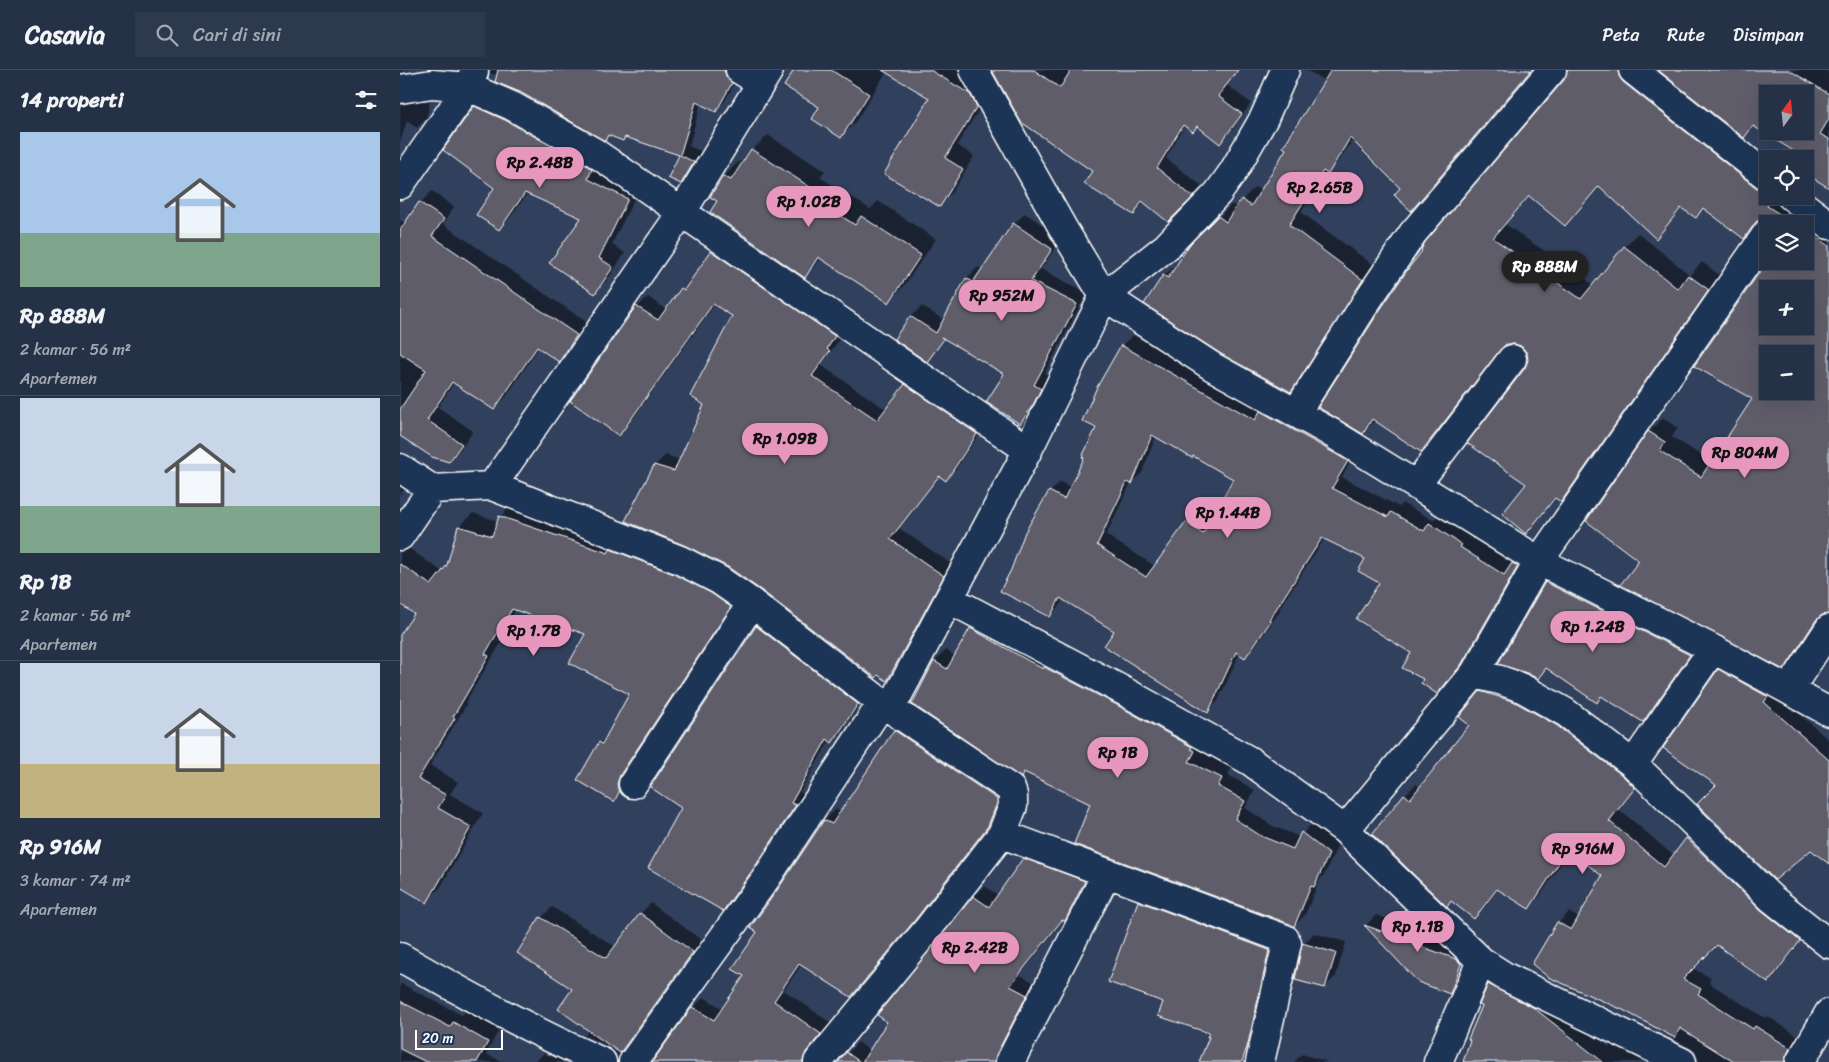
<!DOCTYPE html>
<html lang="id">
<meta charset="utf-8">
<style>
:root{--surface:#253146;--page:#2d394d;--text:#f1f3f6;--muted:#a3a9b3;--line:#424c5f;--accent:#e797bd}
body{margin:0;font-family:Sriracha,sans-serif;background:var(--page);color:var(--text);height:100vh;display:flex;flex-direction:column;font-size:19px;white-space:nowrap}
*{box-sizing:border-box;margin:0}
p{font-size:16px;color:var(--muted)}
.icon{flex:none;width:28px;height:28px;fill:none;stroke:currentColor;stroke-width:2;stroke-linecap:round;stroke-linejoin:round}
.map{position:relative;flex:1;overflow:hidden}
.panel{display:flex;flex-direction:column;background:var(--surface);width:400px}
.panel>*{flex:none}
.needle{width:32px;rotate:15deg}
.buttons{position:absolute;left:1359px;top:15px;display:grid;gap:10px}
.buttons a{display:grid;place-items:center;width:55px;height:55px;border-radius:0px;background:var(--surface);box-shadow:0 5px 20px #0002,0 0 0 1px var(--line);font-size:25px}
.scale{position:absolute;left:15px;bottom:12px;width:88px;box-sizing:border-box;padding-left:5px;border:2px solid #fff;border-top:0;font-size:14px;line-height:18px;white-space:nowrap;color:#fff;-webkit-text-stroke:4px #1d3557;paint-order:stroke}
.price{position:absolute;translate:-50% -42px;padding:0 11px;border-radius:18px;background:var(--accent);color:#111;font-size:16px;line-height:32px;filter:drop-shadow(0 1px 2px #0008)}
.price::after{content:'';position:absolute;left:50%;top:30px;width:15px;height:11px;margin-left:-8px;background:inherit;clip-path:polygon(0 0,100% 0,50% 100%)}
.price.active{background:#222;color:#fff}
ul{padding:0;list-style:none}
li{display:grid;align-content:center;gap:10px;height:265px;padding:0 20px}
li+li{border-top:1px solid var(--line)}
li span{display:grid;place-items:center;height:155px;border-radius:0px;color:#555}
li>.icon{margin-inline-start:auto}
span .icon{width:90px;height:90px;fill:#fffc;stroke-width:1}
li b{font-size:21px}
h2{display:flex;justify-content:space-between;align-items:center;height:60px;padding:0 20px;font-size:21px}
header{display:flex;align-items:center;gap:30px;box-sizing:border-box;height:70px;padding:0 25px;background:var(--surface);border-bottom:1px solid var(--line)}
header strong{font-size:24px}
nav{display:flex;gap:28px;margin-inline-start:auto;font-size:18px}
.search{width:350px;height:45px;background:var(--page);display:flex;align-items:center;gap:12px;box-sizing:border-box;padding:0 18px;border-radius:0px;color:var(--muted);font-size:19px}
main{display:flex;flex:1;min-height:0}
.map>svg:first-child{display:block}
.shadow{fill:#0007;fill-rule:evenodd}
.building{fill:#5f5d6b;stroke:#fff;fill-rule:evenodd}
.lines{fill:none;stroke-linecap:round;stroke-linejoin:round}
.minor-casing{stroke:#fff;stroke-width:31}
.minor{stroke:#1d3557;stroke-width:28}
</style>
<header>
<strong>Casavia</strong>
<div class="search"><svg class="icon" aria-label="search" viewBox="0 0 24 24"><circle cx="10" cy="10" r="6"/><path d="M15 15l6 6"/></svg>Cari di sini</div>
<nav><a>Peta</a><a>Rute</a><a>Disimpan</a></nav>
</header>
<main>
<section class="panel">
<h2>14 properti<svg class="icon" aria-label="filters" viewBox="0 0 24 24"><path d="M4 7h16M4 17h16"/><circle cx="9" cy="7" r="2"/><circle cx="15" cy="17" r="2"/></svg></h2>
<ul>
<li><span style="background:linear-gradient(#a9c7e8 65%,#7fa58c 0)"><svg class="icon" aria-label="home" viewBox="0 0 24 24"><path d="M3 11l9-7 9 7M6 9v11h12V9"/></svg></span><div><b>Rp 888M</b><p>2 kamar · 56 m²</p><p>Apartemen</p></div></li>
<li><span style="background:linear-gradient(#c9d6e8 70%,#7fa58c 0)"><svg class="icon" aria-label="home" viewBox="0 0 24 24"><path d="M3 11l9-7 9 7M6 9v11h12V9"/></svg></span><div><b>Rp 1B</b><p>2 kamar · 56 m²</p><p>Apartemen</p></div></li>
<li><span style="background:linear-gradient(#c9d6e8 65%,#c2b280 0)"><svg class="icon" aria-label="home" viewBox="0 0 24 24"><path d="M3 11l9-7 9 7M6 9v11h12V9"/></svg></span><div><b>Rp 916M</b><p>3 kamar · 74 m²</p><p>Apartemen</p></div></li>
</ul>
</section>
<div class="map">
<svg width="1429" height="992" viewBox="0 0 1429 992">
<rect width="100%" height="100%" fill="#31415d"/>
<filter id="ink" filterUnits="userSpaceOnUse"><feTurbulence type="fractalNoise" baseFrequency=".02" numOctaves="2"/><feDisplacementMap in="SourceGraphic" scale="10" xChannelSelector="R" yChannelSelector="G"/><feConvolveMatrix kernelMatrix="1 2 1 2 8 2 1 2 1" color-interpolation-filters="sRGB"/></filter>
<g filter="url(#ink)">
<!-- shadow -->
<path class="shadow" d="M0,0h13l-13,2z
M91,0h246l3,3 -15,28 -9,10 -15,-8 -12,43 14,6 -13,21 -9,9 -11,-5 11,-23 -55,-18 -3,4 -13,-5 -5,4 -85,-48 -25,-11 3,-5 -8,-1z
M395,0h181l13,24 -32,51 17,11 -22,37 -13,12 -8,-107 -44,-27 -33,53 -13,12z
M593,0h246l-12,15 24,18 -21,29 -10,10 -22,-17h-13l-19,33 36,28 -34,35 -23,-19 -11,11 -40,-42 -72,-50z
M906,0h226l-108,126 -13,13 -9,-21 -49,-49 -13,20 -13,13 -26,40 74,54 -71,112 -14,13 -126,-115 13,-13 2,1 12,-19 41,-41 5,4 5,-8 13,-13 7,4 63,-110z
M1168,0h70l130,103v23h19l42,27v389l-5,1 -27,42 -14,13 -143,-108 9,-128 14,-14 15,10 -6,9 40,25 42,-64 14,-137h37v-37h-23l-5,-6 -8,-3 -6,1 -19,21 -40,-29 -9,8 -12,-9 -27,30 -56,-52 -35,39 -35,-29 -25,29 89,61 31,-39 13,-13 52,42 12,-13 19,14 -147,211 -13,14 -4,-3 -31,34 2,-48 -2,-115 3,-8 -1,-8 -6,-8 -8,-3 -8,1 -71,94 -14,14 -45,-31 -13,12 202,-351zM1368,219h37v37h-37zM1368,284h37v37h-37z
M1260,0h165l4,3v113l-16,-25 -58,-35 -11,11zM1368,24h37v37h-37z
M0,22l32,1 -6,26 -9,9 -10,-7 -7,22z
M88,24l153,91 -29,59 13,9 -17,26 -13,14 -13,-75 -54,-25 -16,22 -13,14 -4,-41 -20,-81z
M368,65l57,36 -5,6 50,32 8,-8 58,38 -32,47 -15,16 -67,-44 -17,18 -86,-76 5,-24 15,-15 5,2 8,-13z
M32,121l22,16 -11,17 145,99 -18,26 -11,12 -20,-14 -33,50 -12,11 -40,-25 -16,24 35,24 -12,18 -12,12 -49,-27v-214l6,4 14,-21z
M625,143l37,25 -21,31 46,24 -42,80 6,5 -7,14 -13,19 -11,11 -14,-48 -60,-36 -19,22 -31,-21 15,-23 11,-10 22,14 23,-42 11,-11 5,3 31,-46z
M322,172l122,84 -8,12 3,2 -18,25 66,45 29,-35 70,48 -30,46 -11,10 -5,-3 -41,52 54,37 -56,105 -10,10 -159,-114 -42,-22 -60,-23 29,-56 11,-10 15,5 24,-55 29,-89 -19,-12 -86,120 -10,10 18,-127 11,-10 19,13 45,-58z
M733,265l131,74 93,41 -15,27 57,30 3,-4 31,17 8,-7 31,21 -2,3 43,27 11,-11 3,3 -56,97 -34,39 -12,-13 -44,-97 -15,-23 -41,-21 -46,71 2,1 -26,36 -10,10 -5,-3 -22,48 -10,10 -93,-80 -52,-32 -3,6 -10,10v-123l10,-10 11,5 27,-60v-40l24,-42zM756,366l78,42 -23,44 -14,-10 -10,10 -32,44 -49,-31 25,-52 11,-10z
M0,416l4,3 -4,6z
M113,433l230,91 -117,193 -13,13 -34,-20 21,-37 9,-9 22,-40 -44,-60 -71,-25 -19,32 4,2 -36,60 2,1 -37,61 28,17 -8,12 33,19 -43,75 -13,13 -27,-15v-249l16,-23 -16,-11v-61l43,30 5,-7 12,-39 13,-13 25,8 2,-4z
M1156,503l142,72 -45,66 -10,9 -41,-25 -5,6 -50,-34 -10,10 -9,-5 -28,-9 46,-81z
M367,546l100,78 -25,37 -10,10 -2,-1 -30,52 5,3 -41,61 -31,43 -10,11 -41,-102 -31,-21 106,-161z
M583,548l222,122 -5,10 32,16 -4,9 27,15 -10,18 28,18 27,11 13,-15 26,20 -14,32 -5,5 -15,36 -11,11 -203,-123 -65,-31 -5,4 -107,-76 21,-39 11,-11 10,7 15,-28z
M1329,590l45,31 55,49v122l-111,-78 1,-114z
M1092,611l153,95 -26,33 55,47 24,-29 112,102 -31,41 -11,11 -51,-38 -25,25 19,10 -2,5 56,35 2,-2 33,21 -15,25h-86l-3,-10 -7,-5 -18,-9 1,-3 -114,-112 11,-11 10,6 24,-42 -33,-26 -30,46 -11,11 -30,-19 -14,19 -11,11 -22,-18 -5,5 -42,-110 11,-11 5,4 50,-63 10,-33z
M506,650l102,68 -9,26 -73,94 -75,87 -49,-31 -18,26 47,33 -14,17 -4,7 5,15h-146l21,-54 11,-11 19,12 23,-33 13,-45 22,-45 44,-66 11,-11 5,3 54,-81z
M635,778l60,22 -19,38 -12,11 -44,56 17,9 -34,78h-163l18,-20 12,9 104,-154 11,-11 14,10 25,-37z
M750,821l130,48 -20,123h-59l10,-25 -1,-5 -46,-31 -25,-99z
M1016,829l23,22 -9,13 37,14 5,4 -11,30 -11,11 -32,-12 -52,-56 10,-10 17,6z
M251,833l52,38 -72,99 -3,8 -10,10 -2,-5 -6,-6 -25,-11 4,-8 -15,-40 -33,-70 11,-11 64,40 24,-33z
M914,863l32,9 -10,34 -11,11 -22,-43z
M1100,904l45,23 64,50 4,-4 30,19h-179l25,-77z
M0,913l62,32 4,-4 33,19 -13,24 17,8h-103z
M144,983l23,9h-32z
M902,984l26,8h-34z"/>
<!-- building -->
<path class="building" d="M98,0h226l3,8 5,5 -16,29 -20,-10 -16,53 14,7 -13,22 -13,-6 11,-23 -54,-18 -2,4 -15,-6 -3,6 -85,-49 -25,-10z
M394,0h37l38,24 -28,44 -29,-19 7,-12 -35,-21z
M482,0h48l40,24 7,13 -32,51 18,11 -23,38 -56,-33 45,-76z
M594,0h40l26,18 11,-18h167l-20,26 24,18 -22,30 -23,-18 -4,6 -10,-7 -26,43 36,29 -25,25 -26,-21 -8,14 -50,-31 8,-13 -71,-49 -28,-50z
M931,0h200l-120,141 -17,-16 6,-7 -50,-50 -22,36 -5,-3 -34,54 74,55 -72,112 -70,-38 -77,-50 19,-29 5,3 22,-34 28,-28 8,6 15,-23 10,7 35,-57 -3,-2z
M1167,0h51l1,6 4,6 135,107 10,3v4h6l-7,10 28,18h-14l-5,-5 -6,-2 -8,1 -7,5 -11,16 -41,-31 -7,10 -15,-10 -25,31 -57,-53 -34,40 -36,-30 -36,42 88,61 43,-53 54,43 10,-14 21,15 -148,212 -6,-4 -29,36 -24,-20 24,-30 -59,-41 58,-75 3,-8 -1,-7 -6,-7 -7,-2h-8l-6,6 -79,102 -49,-33 -9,15 -45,-27 62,-97 28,-41 14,-18 -1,-1 4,-8 139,-162z
M1258,0h131l40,24v25l-9,15 9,5v49l-24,-15v-15l-52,-32 -9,12zM1368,24h37v37h-37z
M74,36l31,14 81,45 6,4 -4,10 40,20 -29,59 14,9 -18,27 -46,-31 32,-45 -56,-25 -26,37 -23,-15 18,-27 -51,-38z
M351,79l59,38 -4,6 49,32 6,-9 60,39 -32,48 -71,-46 -13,21 -95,-66 7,-11 -7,-4 13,-21 8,4z
M19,132l25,17 -12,17 145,99 -18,27 -22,-15 -43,63 -42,-28 -25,38 35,24 -13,18 -17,-5 -32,-21v-27l26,-39 -26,-17v-123z
M613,153l39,26 -21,32 46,23 -43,81 7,4 -8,16 -13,19 -34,-22 18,-28 -63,-37 3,2 -17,23 -33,-23 16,-23 26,17 30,-55 7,4z
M1405,160l24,16v368l-7,1 -6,5 -32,50 -164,-85 19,-24 -53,-40 62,-90 17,11 -5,9 41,26 51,-78 -58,-33 74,-106 37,1zM1368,219h37v37h-37zM1368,284h37v37h-37z
M311,181l124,85 -8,13 3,2 -18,25 65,44 28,-36 72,50 -31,47 -7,-5 -49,63 54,37 -57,105 -9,-6 -2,3 -114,-87 -34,-24 -42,-21 -61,-25 29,-56 20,6 30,-66 -14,-9 42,-80 -19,-12 -94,132 -49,-35 66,-95 22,14 23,-32 3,2z
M721,275l134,75 5,-9 88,50 -16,27 56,29 3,-5 33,19 5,-8 33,22 -2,2 44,28 8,-12 6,3 -57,99 -24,29 -16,-11 2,-4 -21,-11 9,-15 -55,-34 23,-36 -21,-12 7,-12 -43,-21 -53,82 2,1 -26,37 -9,-6 -28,61 -104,-67 10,-15 -54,-33 -10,19 -50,-26 11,-21 14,-38 24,-41 15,8 20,-41 -2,-1 14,-29 -14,-7 15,-34zM752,365l40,23 1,-2 40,23 -30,55 -17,-12 -40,55 -49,-32 30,-63 5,2z
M99,446l109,37 2,-4 64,25 37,19 20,14 -111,168 -3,9 2,8 -5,10 -37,-22 22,-38 3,2 27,-50 -60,-31 16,-29 -73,-25 -27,45 4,2 -36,61 2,1 -37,61 28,16 -8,13 33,19 -44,76 -27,-16v-252l14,-21 -14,-10v-40l31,21 16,-20 11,-39 34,10z
M1145,512l145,73 -47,67 -42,-26 -4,7 -51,-35 -8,11 -11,-6 -29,-9z
M356,556l102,78 -26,39 -5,-4 -36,64 5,2 -42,63 -31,43 -75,-43 33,-60 -31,-21z
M570,558l73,41 1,-2 71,37 77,43 -1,2 4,2 -6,11 33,16 -4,8 27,15 -10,18 26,17 32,13 8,-17 28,22 -15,33 -3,-1 -17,41 -4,-3 -216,-80 16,-40 -66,-32 -3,6 -109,-74 22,-43 13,8z
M1318,599l50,28 -4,5 65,58v104l-18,-14 -36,30 -78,-76 19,-19 -53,-37z
M1080,621l35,11 41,23 67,51 12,12 -26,33 55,46 22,-29 74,71 40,32 -32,42 -51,-38 -34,34 18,10 -3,5 55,35 2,-3 35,22 -6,14h-50l-54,-34 -5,10 -52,-28 -75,-33 -16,-13 25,-42 14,8 31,-54 -34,-27 -39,60 -32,-20 -23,30 -23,-18 -4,6 -75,-73 32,-40 6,5 59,-74 -10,-8z
M494,660l103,69v4l-9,23 -73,94 -64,77 -52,-33 -25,37 47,33 -15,18 -3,10h-151l40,-55 22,13 30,-44 -12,-7 25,-37 -7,-4 30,-42 44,-66 8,4z
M623,788l62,23 -20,40 -3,-1 -52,66 17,9 -31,60 -2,7h-132l25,-40 -10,-7 96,-119 16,11z
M738,831l131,49 -21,94 -6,18h-43l10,-25h-2l2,-4 -51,-17 5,-14 -55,-20z
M1005,839l24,24 -9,13 36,13 5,5 -11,30 -32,-12 -54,-57 17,6z
M240,843l53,39 -73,101 -62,-44 14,-20 -55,-36 23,-36 66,41z
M902,873l34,10 -11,35 -30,-8z
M1088,914l46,24 69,54h-140l7,-22 -2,-1 14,-33 -3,-1z
M0,931l50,26 3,-5 35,20 -11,20h-51l-26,-13z
M446,982l14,10h-22z"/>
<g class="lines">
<defs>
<path id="minor" d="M340,0l20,12
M574,0l90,160 40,66 109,71 117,65 209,129 174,88 116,63
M1233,0l135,107
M0,19l32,-5 36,3 44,19 82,46 434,298
M0,115l68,-98 6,-15
M1391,126l38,29
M896,343l71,-112 46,-68 139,-163
M0,398l32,21 60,-3 188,74 39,20 33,23 130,100 129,86 2,6v11l-11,28 -75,96 -109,132
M1016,415l96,-126
M92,416l190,-274 87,-142
M0,466l32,-47
M549,529l173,91 128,71 95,69 136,131 25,16 176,85
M1074,604l26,6 22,8 43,24 68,52 138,134 58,46
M1389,620l40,-61
M491,638l137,-258 76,-154 62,-49 52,-54 15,-21 31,-54 21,-48
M1233,694l80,-115
M233,714l119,-181
M945,760l129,-156 65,-113 229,-329
M602,764l283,105 2,4 -27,119
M0,887c66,38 132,74 202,105
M233,992l134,-185 115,-174
M610,992l97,-189
M1038,992l43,-101
M1400,992l29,-49"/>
</defs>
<!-- minor casing -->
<use href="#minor" class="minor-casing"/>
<!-- minor -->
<use href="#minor" class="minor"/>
</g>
</g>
</svg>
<div class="buttons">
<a><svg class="needle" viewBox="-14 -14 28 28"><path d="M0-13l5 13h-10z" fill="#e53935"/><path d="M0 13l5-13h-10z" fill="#a3a9b3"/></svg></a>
<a><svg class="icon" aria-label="locate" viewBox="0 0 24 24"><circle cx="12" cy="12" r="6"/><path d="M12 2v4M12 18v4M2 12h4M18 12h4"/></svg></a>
<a><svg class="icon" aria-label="layers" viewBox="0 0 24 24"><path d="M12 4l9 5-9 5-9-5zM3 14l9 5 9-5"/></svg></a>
<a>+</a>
<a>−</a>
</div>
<div class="scale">20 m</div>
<b class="price" style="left:140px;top:119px">Rp 2.48B</b>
<b class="price" style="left:920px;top:144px">Rp 2.65B</b>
<b class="price" style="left:409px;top:158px">Rp 1.02B</b>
<b class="price active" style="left:1145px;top:223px">Rp 888M</b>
<b class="price" style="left:602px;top:252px">Rp 952M</b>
<b class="price" style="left:385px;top:395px">Rp 1.09B</b>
<b class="price" style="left:1345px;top:409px">Rp 804M</b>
<b class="price" style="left:828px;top:469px">Rp 1.44B</b>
<b class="price" style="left:1193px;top:583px">Rp 1.24B</b>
<b class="price" style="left:134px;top:587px">Rp 1.7B</b>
<b class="price" style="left:718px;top:709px">Rp 1B</b>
<b class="price" style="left:1183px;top:805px">Rp 916M</b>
<b class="price" style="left:1018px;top:883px">Rp 1.1B</b>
<b class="price" style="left:575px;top:904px">Rp 2.42B</b>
</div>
</main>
